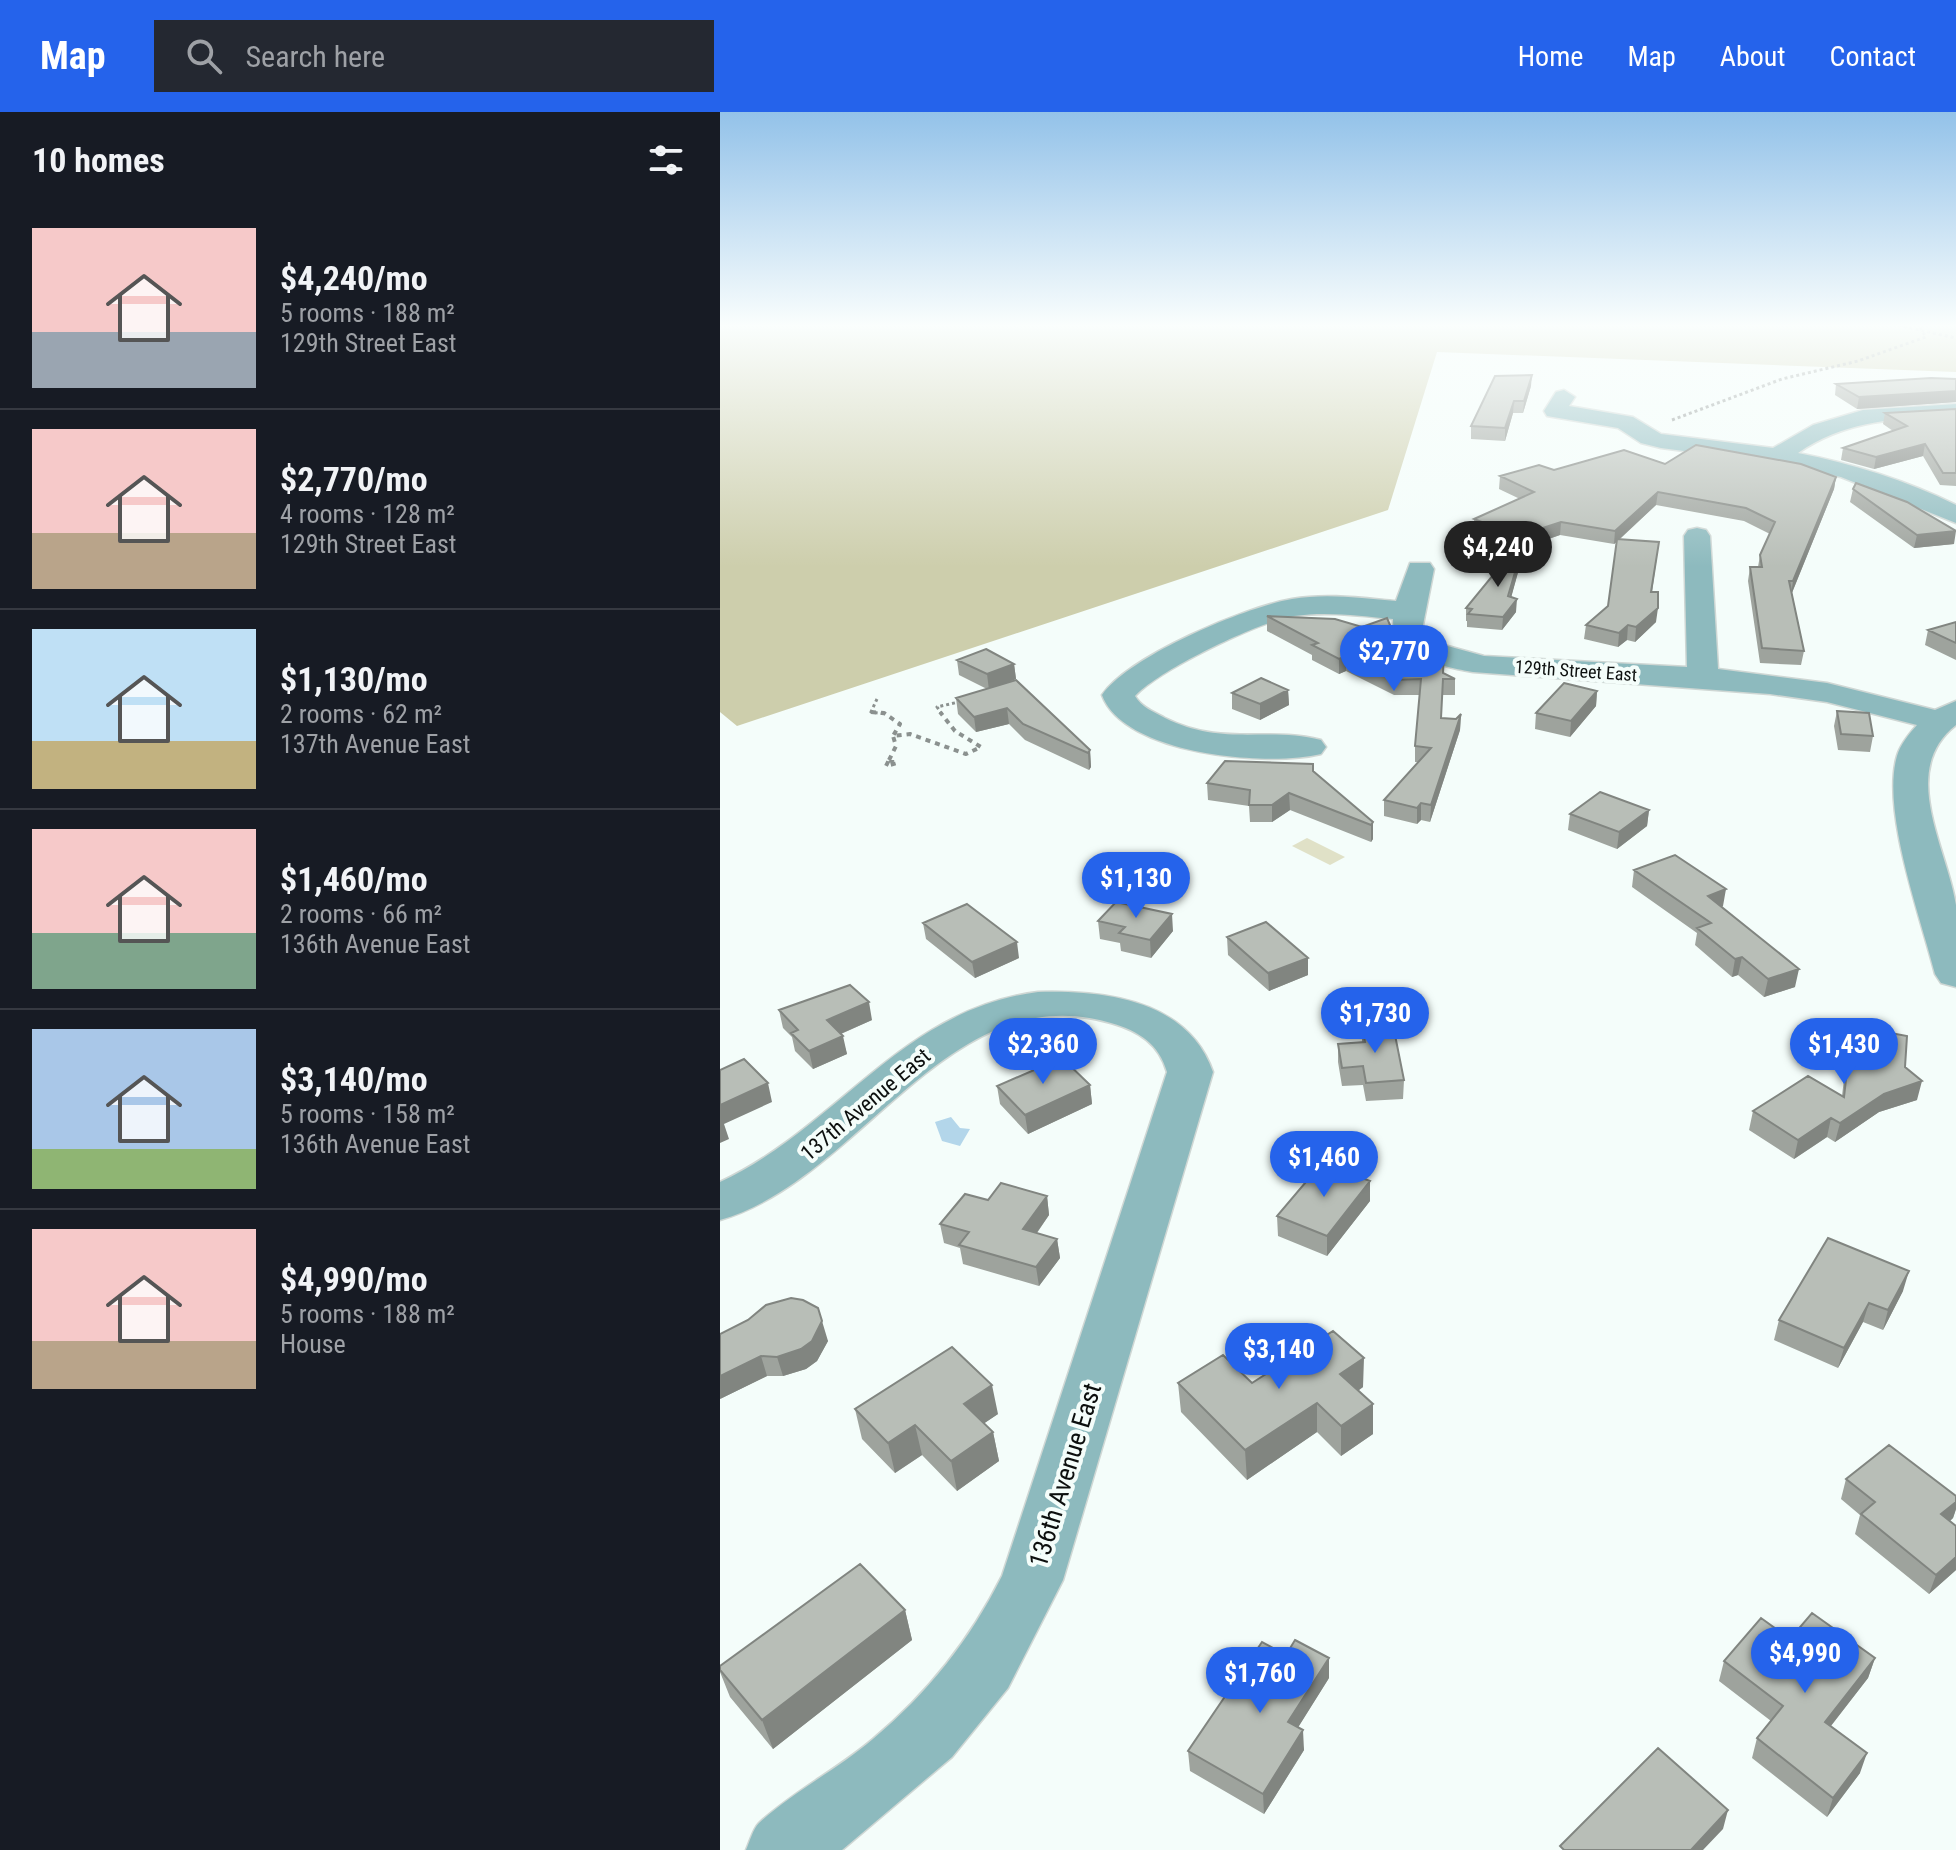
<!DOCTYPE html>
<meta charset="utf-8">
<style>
:root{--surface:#171b24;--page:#242831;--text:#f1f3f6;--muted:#9ea1a6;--line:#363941;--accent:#2563eb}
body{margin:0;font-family:"Roboto Condensed",sans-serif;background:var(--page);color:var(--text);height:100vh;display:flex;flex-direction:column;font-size:30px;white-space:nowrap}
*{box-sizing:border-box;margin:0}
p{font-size:26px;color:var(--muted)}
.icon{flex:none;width:44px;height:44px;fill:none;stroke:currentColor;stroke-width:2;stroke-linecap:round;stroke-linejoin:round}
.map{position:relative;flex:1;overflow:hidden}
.side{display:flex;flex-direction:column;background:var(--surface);width:720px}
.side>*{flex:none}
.price{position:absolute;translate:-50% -68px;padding:0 18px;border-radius:28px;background:var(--accent);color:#fff;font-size:26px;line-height:52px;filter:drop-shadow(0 2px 4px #0008)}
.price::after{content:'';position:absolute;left:50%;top:48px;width:24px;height:18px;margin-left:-12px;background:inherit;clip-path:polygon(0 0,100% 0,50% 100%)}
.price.active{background:#222;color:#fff}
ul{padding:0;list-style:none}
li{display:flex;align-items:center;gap:24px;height:200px;padding:0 32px}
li+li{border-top:2px solid var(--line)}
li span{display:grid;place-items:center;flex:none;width:224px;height:160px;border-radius:0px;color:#555}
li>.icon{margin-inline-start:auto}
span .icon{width:96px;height:96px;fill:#fffc;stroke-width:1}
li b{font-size:34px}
h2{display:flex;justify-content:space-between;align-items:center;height:96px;padding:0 32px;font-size:34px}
header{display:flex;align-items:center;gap:48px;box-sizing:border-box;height:112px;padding:0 40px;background:var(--accent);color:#fff}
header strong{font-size:38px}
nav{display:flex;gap:44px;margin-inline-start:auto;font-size:28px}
.search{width:560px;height:72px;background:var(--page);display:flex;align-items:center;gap:20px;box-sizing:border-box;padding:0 28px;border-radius:0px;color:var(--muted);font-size:30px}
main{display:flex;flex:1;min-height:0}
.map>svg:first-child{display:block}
.green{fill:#e0e1c7}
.forest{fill:#cdceac}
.water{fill:#b3d6ea}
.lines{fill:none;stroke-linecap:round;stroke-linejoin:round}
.minor-casing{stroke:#cfd7d4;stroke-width:3}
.path-far1{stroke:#8b918f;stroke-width:3;stroke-dasharray:3 3;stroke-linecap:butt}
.path{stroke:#8b918f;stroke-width:4;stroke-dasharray:5 5;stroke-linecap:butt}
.minor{fill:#8dbabe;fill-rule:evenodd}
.wall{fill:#9ea39d}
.shaded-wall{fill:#818580}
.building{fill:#b8beb7;stroke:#818580;stroke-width:2}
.labels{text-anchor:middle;stroke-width:8;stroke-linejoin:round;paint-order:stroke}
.far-street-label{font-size:18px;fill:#0c0f0e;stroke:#f4fdfa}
.street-label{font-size:22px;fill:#0c0f0e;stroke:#f4fdfa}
.near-street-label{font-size:26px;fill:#0c0f0e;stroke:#f4fdfa}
</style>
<header>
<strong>Map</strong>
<div class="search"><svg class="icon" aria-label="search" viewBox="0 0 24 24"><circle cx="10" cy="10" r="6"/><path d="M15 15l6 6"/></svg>Search here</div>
<nav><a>Home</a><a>Map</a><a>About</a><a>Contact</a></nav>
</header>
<main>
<section class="side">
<h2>10 homes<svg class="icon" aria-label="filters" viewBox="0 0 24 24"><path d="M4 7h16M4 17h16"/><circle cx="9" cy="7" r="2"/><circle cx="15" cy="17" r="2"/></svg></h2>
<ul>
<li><span style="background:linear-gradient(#f6c9c9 65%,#9aa5b1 0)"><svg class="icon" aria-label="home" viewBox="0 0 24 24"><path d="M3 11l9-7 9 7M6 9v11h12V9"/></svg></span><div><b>$4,240/mo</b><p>5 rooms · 188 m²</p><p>129th Street East</p></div></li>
<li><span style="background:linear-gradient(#f6c9c9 65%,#b9a48a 0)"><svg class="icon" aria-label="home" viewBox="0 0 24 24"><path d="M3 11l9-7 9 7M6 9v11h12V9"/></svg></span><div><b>$2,770/mo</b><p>4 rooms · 128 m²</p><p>129th Street East</p></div></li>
<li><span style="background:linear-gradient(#bfe0f5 70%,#c2b280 0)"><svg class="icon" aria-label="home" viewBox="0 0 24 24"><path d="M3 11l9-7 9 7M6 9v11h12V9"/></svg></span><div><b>$1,130/mo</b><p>2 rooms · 62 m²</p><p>137th Avenue East</p></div></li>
<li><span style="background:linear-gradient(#f6c9c9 65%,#7fa58c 0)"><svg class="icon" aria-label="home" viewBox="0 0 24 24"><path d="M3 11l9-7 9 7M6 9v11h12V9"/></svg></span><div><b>$1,460/mo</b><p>2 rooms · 66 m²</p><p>136th Avenue East</p></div></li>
<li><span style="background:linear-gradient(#a9c7e8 75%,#8fb573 0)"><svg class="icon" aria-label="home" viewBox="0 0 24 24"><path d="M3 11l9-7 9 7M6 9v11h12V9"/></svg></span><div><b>$3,140/mo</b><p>5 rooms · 158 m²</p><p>136th Avenue East</p></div></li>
<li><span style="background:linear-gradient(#f6c9c9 70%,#b9a48a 0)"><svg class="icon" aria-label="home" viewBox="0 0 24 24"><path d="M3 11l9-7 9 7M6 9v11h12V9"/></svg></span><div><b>$4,990/mo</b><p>5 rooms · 188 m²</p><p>House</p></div></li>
</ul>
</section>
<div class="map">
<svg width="1236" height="1738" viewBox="0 0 1236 1738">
<rect width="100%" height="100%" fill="#f4fdfa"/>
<!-- green -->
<path class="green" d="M587,726l38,19 -15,8 -38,-19z"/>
<!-- forest -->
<path class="forest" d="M0,212h1236v48l-519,-20 -49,158 -651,216 -17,-14z"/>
<!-- water -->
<path class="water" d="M231,1005l9,11 10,1 -10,17 -18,-5 -7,-19z"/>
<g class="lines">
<defs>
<path id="minor" d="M844,278l11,7 -6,9 64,11 28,17 112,14 40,-23 50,-15 93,-6v14c-57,-1 -110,2 -158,35 55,11 108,27 158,52v18l-115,-46 -66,-14 -114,-15 -20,-5 -23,-15 -71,-12 -3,-5 12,-19z
M977,416l9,2 4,6 8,133 109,14 108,27 21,-9v24c-58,45 -9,123 0,180 0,26 0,56 0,82l-15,-4 -6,-9c-14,-56 -54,-163 -38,-218 3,-11 12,-22 20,-31l-90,-23 -57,-8 -297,-22c-29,-5 -81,-15 -80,-53 -32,-3 -66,-8 -99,-3 -36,6 -135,54 -159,80 6,11 19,16 30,22 58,29 102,8 156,22l5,7 -5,7c-53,13 -197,1 -219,-59 27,-39 143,-88 190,-96 34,-6 70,-1 104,2l14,-38h20l4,6 -11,56 9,13 12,7 40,11 203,11 -3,-131 4,-6z
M318,880c67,-2 150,8 175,80l-150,508 -55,108 -56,69 -110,93h-96c4,-9 7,-21 13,-27 35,-32 79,-54 114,-84 55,-46 97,-99 129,-163l165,-504c-8,-28 -28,-41 -56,-49 -163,-48 -249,156 -391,197v-38c118,-55 182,-173 318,-190z"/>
</defs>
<!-- minor casing -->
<use href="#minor" class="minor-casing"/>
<!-- path-far1 -->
<path class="path-far1" d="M1172,212l64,14
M952,308l110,-41 76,-18 68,-24 -8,-13
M157,587l-6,13 14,2
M222,602l-5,-7 26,-6"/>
<!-- path -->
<path class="path" d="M151,600l13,1 16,11 -7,12 17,-2 56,20 15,-7 -26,-16 -15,-19
M169,648l8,3 -11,3z
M169,648l7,-14 -3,-10"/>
<!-- minor -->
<use href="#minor" class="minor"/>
</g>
<!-- wall -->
<path class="wall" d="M1236,267v23l-99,7 -22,-14 1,-11z
M811,274l-8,27h-10l-8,28 -34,-2v-13z
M1236,297v77l-16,-1 -17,-29 -49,13 -33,-9 2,-12 50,-17 -10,-7 2,-11z
M945,352l171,13 -2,12 -42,104 12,58 -3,14 -41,-2 -12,-82 2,-14h8l2,-12 10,-21 -26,-13 -88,-16 -36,34 39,3 -7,50 4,30 -21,20 -8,-2 -9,7 -34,-8 2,-14 22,-19 9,-64 -3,2 -54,-9 -35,12 -14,50 5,15 -14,18 -35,-3v-6h-1v-13l49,-59 -41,-17v-13l46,-20 -21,-10 1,-13 54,-6z
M1133,377l101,55 -40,4 -64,-46z
M547,504l126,16 -1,15 63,32v16h-13l-1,23 15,1 5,-5 -1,16 -30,92 -9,-2 -4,4 -33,-8v-16l34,-38h-3v-16l5,-51h-26l-48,-24 -7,3 -27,-14v-5l-45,-24z
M1236,510v38l-31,-15 3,-15z
M237,548l57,4 2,15 -10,4 84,67 1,17 -2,3 -64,-30 -16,-16 -33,8 -18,-18 -2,-16 31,-9 -28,-14z
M568,578l1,15 -29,15 -28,-11v-16z
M877,579l-1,15 -26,31 -35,-8 1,-16z
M1117,599l36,25 -3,16 -32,-2 -4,-24z
M593,659l60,51v17l-2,3 -81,-32 -18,12h-22l-1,-16 -41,-6 -1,-17z
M929,698l-2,16 -30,23 -49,-19 2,-16z
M914,758l89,36 -1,1 73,80 -31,10 -26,-22 -6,2 -37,-32 2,-12 -65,-46z
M378,809l75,10 -22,27 -30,-7 -1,-8 -20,-4z
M203,811l96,35 -44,20 -49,-39z
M507,825l81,21v17l-39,16 -41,-36z
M59,898l93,10 -31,14 6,20 -34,15 -18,-18 -3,-14 -9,-9z
M642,915l42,53 -1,19 -37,2 -3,-16 -21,1 -4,-24v-18l24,-2z
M1139,915l46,40 12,33 -38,12 -44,30 -8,-5 -33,22 -45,-29 4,-19 89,-15 5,-42 4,-18 6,1z
M370,973l2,19 -64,30 -28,-30 -3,-18z
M327,1084l2,19 -12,18 20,6 3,19 -21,28 -76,-22 -3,-16 -16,-5 -4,-19 48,-24z
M650,1089l-43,55 -49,-20 -1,-20z
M1183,1179l-20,39 -20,-8 -25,46 -64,-28 5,-20z
M71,1186l37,43 -11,20 -11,8 -23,7h-16l-47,23z
M458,1271h74l111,4 -5,4 15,43 -32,22 -24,-24 -70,48 -66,-68z
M135,1297l143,5 -14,9 9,9 6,29 -42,30 -35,-36 -27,18 -33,-34z
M1126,1367l110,17v13l-3,9 -3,3 6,5v44l-27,24 -74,-60 5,-19 -19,-16z
M185,1498l7,30 -139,109 -43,-52 -10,-25v-6z
M1070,1527l85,19 -7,20 -37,48 29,47 -33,44 -75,-59 5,-20 14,-17 -52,-40 5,-20z
M609,1566l-31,49 6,23 -40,64 -74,-43 -2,-20z"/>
<!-- shaded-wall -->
<path class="shaded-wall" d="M812,263l-1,11 -8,27 1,-12z
M1236,279v11l-99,7 2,-12z
M794,289l-1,12 -8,28v-13z
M1205,332l-2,12 -49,13 2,-12z
M1116,365l-2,12 -43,106 2,-14z
M938,380l-2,13 -42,39 1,-13z
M841,410l-1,13 -35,12 -17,62 10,-73z
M1236,419l-2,13 -40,4 3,-13z
M797,487l-1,13 -14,18 1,-13z
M938,496l-2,14 -21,20 1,-15z
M908,513l-1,15 -9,7 1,-14z
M673,520l-1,15 -15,8v-15z
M626,544v15l-7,3v-15z
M294,552l2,15 -27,11 -2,-16z
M568,578l1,15 -29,15v-16z
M877,579l-1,15 -26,31 1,-16z
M287,596l2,16 -33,8 -2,-15z
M741,602l-1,16 -30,92 1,-17z
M370,638l1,17 -2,3 -1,-17z
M569,681l1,17 -18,12v-17z
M701,691v17l-4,4v-16z
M929,698l-2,16 -30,23 2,-17z
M653,710v17l-2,3v-17z
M1006,777l-3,17 -18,7 3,-17z
M452,802l1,17 -22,27 -1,-18z
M297,830l2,16 -44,20 -3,-16z
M1022,845l-4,18 -6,2 3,-18z
M588,846v17l-39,16 -1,-18z
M1079,857l-4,18 -31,10 4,-18z
M149,890l3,18 -41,18 -4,-18z
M123,924l4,18 -34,15 -4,-18z
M1202,969l-5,19 -38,12 -44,30 5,-19 44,-29z
M48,971l4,19 -48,22 5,15 -9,4v-38z
M370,973l2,19 -64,30 -3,-19z
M1111,1006l-4,19 -33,22 4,-19z
M650,1069v20l-43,55v-20z
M327,1084l2,19 -23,33 -3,-19z
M337,1127l3,19 -21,28 -3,-19z
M1189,1159l-6,20 -20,39 5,-20z
M1149,1191l-6,19 -25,46 6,-20z
M102,1209l6,20 -11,20 -11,8 -23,7 -6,-19z
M41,1244l6,20 -47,23v-23z
M644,1246l-1,29 -23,16v-29z
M272,1273l6,29 -28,19 -6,-29z
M597,1291v29l-70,48 -2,-30z
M653,1292v30l-32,22v-30z
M195,1313l7,30 -27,18 -7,-30z
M273,1320l6,29 -42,30 -6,-30z
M1236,1390v7l-3,9 -18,16 6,-20z
M1236,1445v13l-27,24 7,-19z
M185,1498l7,30 -139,109 -11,-29z
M609,1546v20l-40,64 -1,-20z
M1155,1546l-7,20 -49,63 6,-19z
M583,1618l1,20 -40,64 -1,-20z
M1147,1641l-7,20 -33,44 6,-19z
M1008,1698l-5,19 -20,21h-12z"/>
<!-- building -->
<path class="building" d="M812,263l-8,26h-10l-9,27 -34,-2 24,-50z
M1211,266l25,1v12l-97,6 -23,-13z
M1236,297v64h-13l-18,-29 -49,13 -33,-9 64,-22 -22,-13z
M976,333l105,19 35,13 -43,104h-4l15,70 -42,-3 -12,-81h12l-2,-12 15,-33 -29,-14 -88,-16 -43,39 -54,-9 -43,14 -44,-17 60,-27 -34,-16 39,-11 15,5 70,-20 41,14z
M1136,371l51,19 49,29 -39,4 -64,-46z
M806,423l-18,61 9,3 -14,18 -35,-3 4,-5 -6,-1z
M897,427l42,3 -8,50h7v16l-22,19 -8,-2 -9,8 -33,-8 22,-19z
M547,504l68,3 27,8 25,-9 6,14 -16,8 45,23 1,-16 21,7 -1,19 12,6h-12l-2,39 15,1 5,-5 -30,91 -10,-2 -4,5 -33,-8 47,-52 -16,-2 6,-67 -27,1 -48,-24 -7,3 -27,-14 6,-2z
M1236,510v21l-28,-13z
M266,537l28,15 -27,10 -30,-14z
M541,566l27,12 -28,14 -28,-11z
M296,568l74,70 -2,3 -65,-29 -16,-16 -33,9 -18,-19z
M844,571l33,8 -26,30 -35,-8z
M1117,599l32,2 4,23 -32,-2z
M505,649l88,3v7l60,51 -2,3 -82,-32 -17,12h-23l1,-15 -43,-7z
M880,680l49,18 -30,22 -49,-18z
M955,743l51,34 -18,7 91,73 -31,10 -26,-22 -7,2 -38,-31 14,-5 -77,-53z
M396,790l56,12 -22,26 -31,-7 6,-6 -27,-6z
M247,792l50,38 -45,20 -49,-39z
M546,810l42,36 -40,15 -41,-36z
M130,873l19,17 -42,18 16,16 -34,15 -18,-18 7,-3 -19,-20z
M673,913l11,55 -38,3 -3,-17 -21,2 -4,-24 27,-2 -3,-15z
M1139,915l48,9 -2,31 17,14 -38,13 -44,29 -9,-5 -33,22 -45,-29 55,-35 36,21 7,-61 7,1z
M342,946l28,27 -65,30 -28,-29z
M24,947l24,24 -48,22v-35z
M602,1051l48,18 -43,55 -50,-20z
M281,1071l46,13 -24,33 34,10 -21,28 -77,-22 10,-13 -29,-8 25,-30 23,6z
M1108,1126l81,33 -21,39 -19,-7 -25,45 -65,-28z
M71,1186l12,2 15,8 4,13 -10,20 -11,8 -24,8 -16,-1 -41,20v-42l28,-14 18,-15z
M613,1219l31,27 -24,16 33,30 -32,22 -24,-23 -72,47 -67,-67 45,-28 29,28z
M232,1235l40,38 -28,19 29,28 -42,29 -36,-36 -27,18 -33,-34z
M1169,1333l67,51v6l-15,12 15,12v31l-20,18 -75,-61 14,-12 -29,-23z
M140,1452l45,46 -143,110 -42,-50v-4z
M1092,1501l63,45 -50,64 42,31 -34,45 -76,-60 26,-32 -59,-45 37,-43 29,21z
M575,1528l34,18 -41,64 15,8 -40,64 -75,-43 74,-109 24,13z
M938,1636l70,62 -37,40h-127l-4,-4z"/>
<!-- sky -->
<linearGradient id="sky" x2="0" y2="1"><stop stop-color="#93c2e9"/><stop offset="0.47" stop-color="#fafefd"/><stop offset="1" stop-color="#fafefd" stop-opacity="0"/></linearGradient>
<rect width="1236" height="455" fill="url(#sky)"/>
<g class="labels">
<!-- far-street labels -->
<g class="far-street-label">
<text transform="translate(856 559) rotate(4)" y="6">129th Street East</text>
</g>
<!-- street labels -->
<g class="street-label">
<text transform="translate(145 992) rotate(-40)" y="8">137th Avenue East</text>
</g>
<!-- near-street labels -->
<g class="near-street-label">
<text transform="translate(345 1363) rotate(-73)" y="9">136th Avenue East</text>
</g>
</g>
</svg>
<b class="price active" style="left:778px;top:477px">$4,240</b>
<b class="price" style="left:674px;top:581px">$2,770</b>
<b class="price" style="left:416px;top:808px">$1,130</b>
<b class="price" style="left:655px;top:943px">$1,730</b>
<b class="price" style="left:323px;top:974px">$2,360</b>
<b class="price" style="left:1124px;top:974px">$1,430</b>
<b class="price" style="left:604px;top:1087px">$1,460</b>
<b class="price" style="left:559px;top:1279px">$3,140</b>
<b class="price" style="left:1085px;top:1583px">$4,990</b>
<b class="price" style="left:540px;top:1603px">$1,760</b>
</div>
</main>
